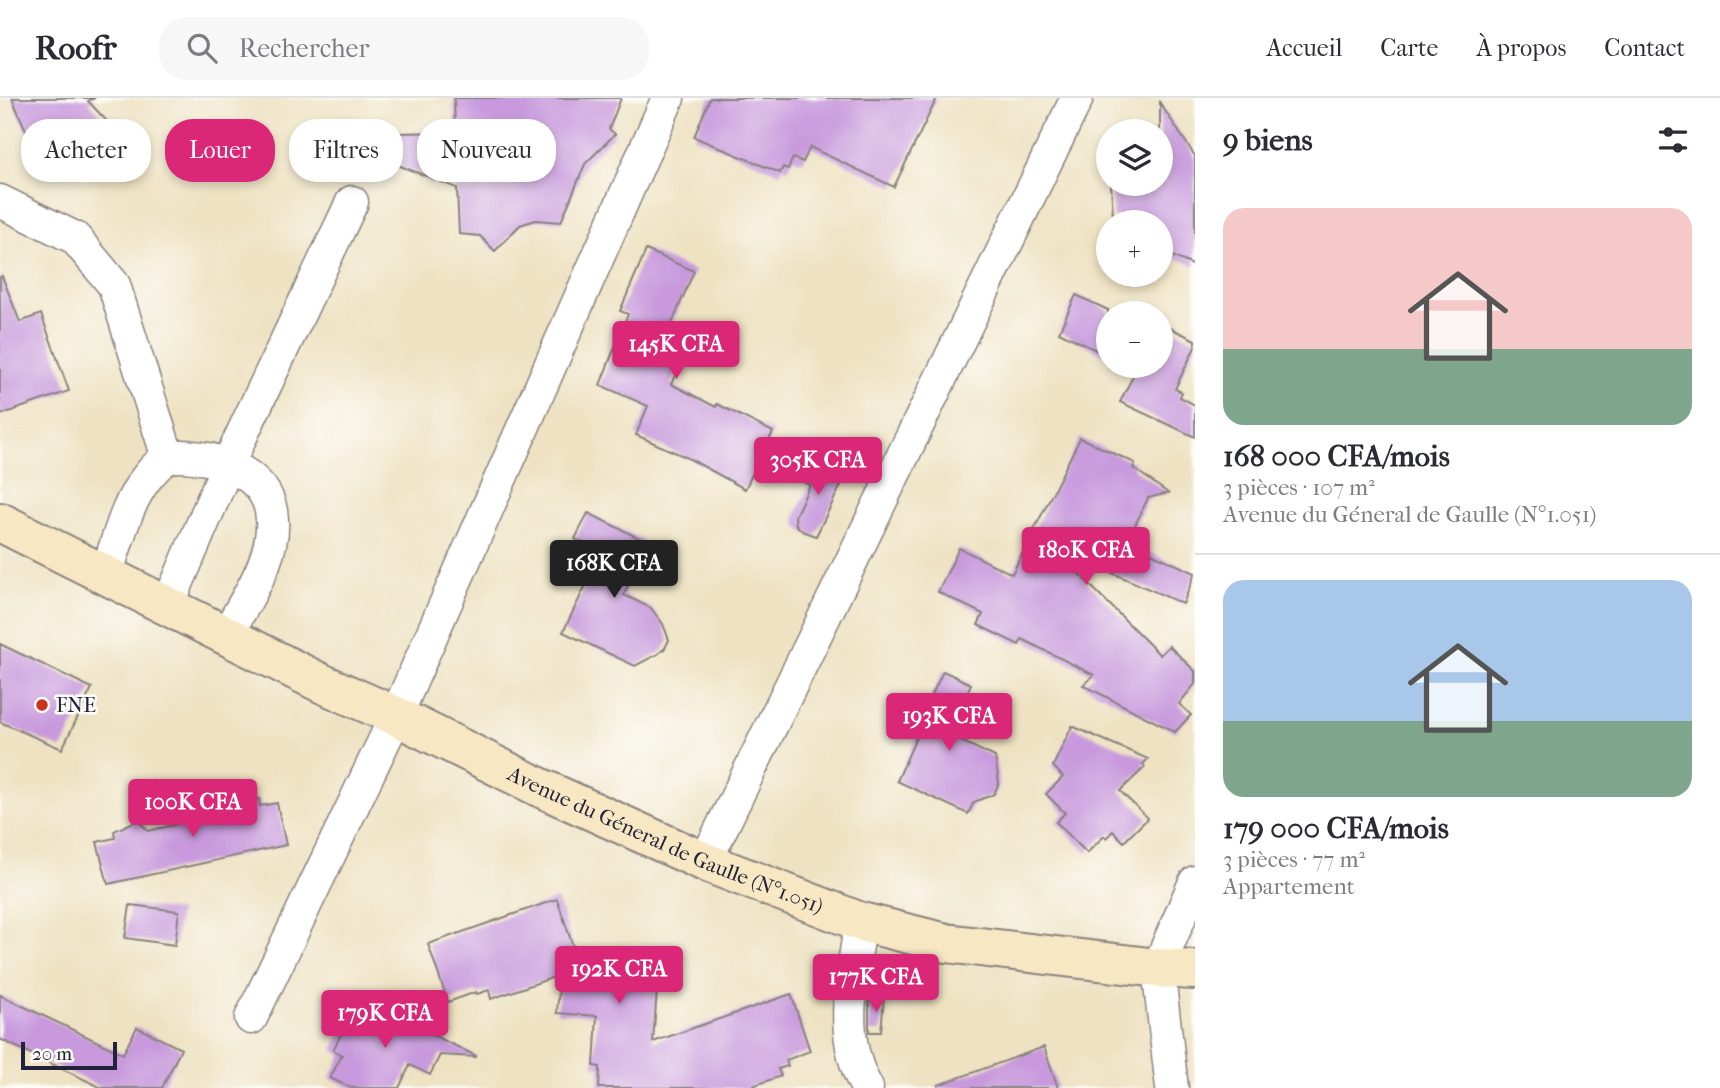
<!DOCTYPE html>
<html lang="fr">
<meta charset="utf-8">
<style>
:root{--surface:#fff;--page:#f7f7f7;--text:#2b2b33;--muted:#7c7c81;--line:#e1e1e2;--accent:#db2777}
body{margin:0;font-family:"IM FELL French Canon",serif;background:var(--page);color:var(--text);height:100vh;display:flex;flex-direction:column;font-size:26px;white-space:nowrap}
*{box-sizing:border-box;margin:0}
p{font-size:23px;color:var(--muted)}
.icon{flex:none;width:38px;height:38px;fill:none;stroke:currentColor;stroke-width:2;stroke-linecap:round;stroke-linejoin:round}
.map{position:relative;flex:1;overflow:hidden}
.sheet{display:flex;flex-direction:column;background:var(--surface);width:525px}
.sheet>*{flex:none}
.banner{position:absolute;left:21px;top:21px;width:665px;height:63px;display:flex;gap:14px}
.buttons{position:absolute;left:1096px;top:21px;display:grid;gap:14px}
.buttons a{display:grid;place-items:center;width:77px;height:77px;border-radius:50%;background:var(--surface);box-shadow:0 4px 10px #0003;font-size:35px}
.scale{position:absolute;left:21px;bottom:18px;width:96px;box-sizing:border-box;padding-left:7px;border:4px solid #22223b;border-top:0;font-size:19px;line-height:24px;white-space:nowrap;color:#22223b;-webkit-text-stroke:5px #fdfcf7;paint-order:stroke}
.price{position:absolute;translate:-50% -60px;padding:0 16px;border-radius:7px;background:var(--accent);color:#fff;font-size:23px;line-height:46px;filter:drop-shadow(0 2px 4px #0008)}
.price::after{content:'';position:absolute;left:50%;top:42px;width:21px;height:16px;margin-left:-10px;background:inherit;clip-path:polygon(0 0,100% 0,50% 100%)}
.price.active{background:#222;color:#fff}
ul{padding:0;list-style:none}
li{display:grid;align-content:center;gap:14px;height:371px;padding:0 28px}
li+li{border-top:2px solid var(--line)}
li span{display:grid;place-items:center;height:217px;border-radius:21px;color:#555}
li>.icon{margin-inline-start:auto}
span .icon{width:126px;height:126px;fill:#fffc;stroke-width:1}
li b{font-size:30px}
h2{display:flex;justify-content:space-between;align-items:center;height:84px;padding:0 28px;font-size:30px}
.chip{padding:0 24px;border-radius:28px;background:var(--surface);box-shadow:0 4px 10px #0003;font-size:24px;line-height:63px}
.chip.active{background:var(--accent);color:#fff}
header{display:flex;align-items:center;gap:42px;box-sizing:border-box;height:98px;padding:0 35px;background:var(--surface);border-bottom:2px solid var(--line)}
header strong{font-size:33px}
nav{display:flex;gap:38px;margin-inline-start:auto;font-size:24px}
.search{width:490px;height:63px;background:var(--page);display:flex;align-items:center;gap:18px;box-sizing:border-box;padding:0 24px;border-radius:28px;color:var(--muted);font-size:26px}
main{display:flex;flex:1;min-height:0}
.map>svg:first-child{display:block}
.building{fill:#c89add}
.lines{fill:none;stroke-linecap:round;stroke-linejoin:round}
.street-casing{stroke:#88827e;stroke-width:35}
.secondary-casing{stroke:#88827e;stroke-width:42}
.street{stroke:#fff;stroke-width:32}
.secondary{stroke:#f8e7c3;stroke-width:38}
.poi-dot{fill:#c8321e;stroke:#fdfcf7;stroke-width:2.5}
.labels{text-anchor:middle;stroke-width:5;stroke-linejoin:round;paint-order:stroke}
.poi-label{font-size:21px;fill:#22223b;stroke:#fdfcf7;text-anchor:start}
.street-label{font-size:21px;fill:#22223b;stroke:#fdfcf7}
</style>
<header>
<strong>Roofr</strong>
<div class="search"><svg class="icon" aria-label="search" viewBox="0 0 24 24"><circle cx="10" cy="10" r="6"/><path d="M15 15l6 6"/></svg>Rechercher</div>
<nav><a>Accueil</a><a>Carte</a><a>À propos</a><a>Contact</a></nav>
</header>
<main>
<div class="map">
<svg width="1195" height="990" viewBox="0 0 1195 990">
<rect width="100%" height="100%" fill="#fdfcf7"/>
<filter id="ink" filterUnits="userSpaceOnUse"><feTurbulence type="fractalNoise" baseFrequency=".0143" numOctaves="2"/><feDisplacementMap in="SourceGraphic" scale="14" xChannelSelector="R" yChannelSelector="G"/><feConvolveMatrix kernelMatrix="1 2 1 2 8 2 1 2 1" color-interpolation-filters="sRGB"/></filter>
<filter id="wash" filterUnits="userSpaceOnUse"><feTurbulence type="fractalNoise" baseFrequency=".00686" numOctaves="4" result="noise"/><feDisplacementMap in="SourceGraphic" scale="28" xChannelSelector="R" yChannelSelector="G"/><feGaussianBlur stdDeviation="1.57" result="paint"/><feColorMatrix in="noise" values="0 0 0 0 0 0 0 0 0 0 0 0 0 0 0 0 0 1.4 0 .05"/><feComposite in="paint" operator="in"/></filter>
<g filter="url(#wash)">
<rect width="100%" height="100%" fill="#eee2c2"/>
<g id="blocks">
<!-- building -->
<path class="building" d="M12,0h83l-7,3 30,32 -27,25 -38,-40 -27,13z
M454,0h167l-12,31 6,5 -30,30 -24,58 -25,-2 -16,5 -25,26 -15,-15 -21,-2 -2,-46 -62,-24 4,-31 56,-1z
M710,0h227l-43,89 -84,-40 -7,15 -10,-4 -5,11 -5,-2 -3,6 -86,-36z
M1160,5l35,53v110l-35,-15v-29h-28l3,-8 -22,3 -2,-33h49z
M646,152l48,21 -36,85 22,9 -9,19 45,23 1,-3 56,28 -28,57 -55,-30 -54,-24 12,-29 -48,-21 28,-71 -8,-3z
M2,178l18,46 21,-8 28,77 -69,24v-138z
M1076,197l32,15v46l-49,-24z
M1160,225l35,17v7l-20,42 7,3 -2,5 15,8v32l-75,-35 18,-36h22z
M1080,340l55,25 -2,5 35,25 -20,5 -19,40 17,8 -2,4 51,23 -12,31 -132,-58 109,109 9,-9 26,25v13l-16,20 12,11 -16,17 -92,-47 11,-10 -72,-36 -3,6 -41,-20 5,-11 -45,-22 21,-44 53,26z
M813,361l33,16 -30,61 -14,-5 -6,-6 -1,-9 15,-31 -7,-3z
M588,415l55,27 -20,42 5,3 -4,10 27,13 12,16 6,16 -4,8 -7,6 -23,12 -72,-34 39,-80 -27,-13z
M0,546l92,44 -30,61 -62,-27z
M943,573l28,13 -12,26 13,6 -11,25 34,16 4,26 -5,11 -20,8 -6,12 -71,-33 33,-75 -3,-1z
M1072,628l76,33 -5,5 2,3 -25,24 28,27 -24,24 -11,-11 -7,7 -2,-2 -17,17 -31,-31 9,-9 -19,-19 17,-17 -10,-11z
M222,698v3h37l1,7 17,-3 9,42 -178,39 -11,-42 18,-4 -1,-7 24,-11 10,11 53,-12 -4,-16z
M557,801l18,53 77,5 -2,33h7l-4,52 138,-48 19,57 -24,9 2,6 -10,3 3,7 -34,12h-148l1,-21 -6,-1 3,-50 -40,-3 3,-38 -69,24 -2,-9 -12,4 -1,-2 -28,10 -20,-58z
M130,807l49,6 -4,34 -50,-7z
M0,897l123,59 14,-27 44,22 -19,39h-60l-102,-49z
M869,898l15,1 -3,35h-12z
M359,901l117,57v1l-36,-2 -10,20 -20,-10 -11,23h-48l-21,-10 12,-23 -9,-5z
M1044,949l14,41h-119l-1,-3z"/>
</g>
</g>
<g filter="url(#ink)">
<use href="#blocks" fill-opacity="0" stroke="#88827e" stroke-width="2"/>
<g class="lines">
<defs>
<path id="street" d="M0,103l75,37 39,47 54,173
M106,476c12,-33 20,-71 42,-98 4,-5 13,-15 20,-18 7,-3 18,-2 26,-1 31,3 71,19 77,54 8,43 -25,88 -44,123
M168,507l60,-141 124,-262
M705,764l372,-764
M861,824c-9,56 -24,114 6,166
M251,920l145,-302 272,-618
M1172,990l-14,-120 37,-86"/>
<g id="secondary">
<path id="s1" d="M0,424l321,161 75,33 141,70 168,76 156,60 85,21 212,25 37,2"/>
</g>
</defs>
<!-- street casing -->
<use href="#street" class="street-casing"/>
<!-- secondary casing -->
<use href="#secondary" class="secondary-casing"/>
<!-- street -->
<use href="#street" class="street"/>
<!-- secondary -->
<use href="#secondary" class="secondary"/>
</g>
</g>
<!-- markers -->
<circle class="poi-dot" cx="42" cy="607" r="7"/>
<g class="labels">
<!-- poi labels -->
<g class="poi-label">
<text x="56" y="614">FNE</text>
</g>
<!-- street labels -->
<g class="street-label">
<text dy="7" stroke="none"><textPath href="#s1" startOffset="738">Avenue du Géneral de Gaulle (N°1.051)</textPath></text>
</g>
</g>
</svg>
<div class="buttons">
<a><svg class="icon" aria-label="layers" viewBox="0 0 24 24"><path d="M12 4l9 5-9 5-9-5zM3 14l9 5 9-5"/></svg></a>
<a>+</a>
<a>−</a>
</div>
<div class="scale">20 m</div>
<b class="price" style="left:676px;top:283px">145K CFA</b>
<b class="price" style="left:818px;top:399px">305K CFA</b>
<b class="price" style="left:1086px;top:489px">180K CFA</b>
<b class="price active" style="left:614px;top:502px">168K CFA</b>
<b class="price" style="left:949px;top:655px">193K CFA</b>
<b class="price" style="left:193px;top:741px">100K CFA</b>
<b class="price" style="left:619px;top:908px">192K CFA</b>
<b class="price" style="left:876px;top:916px">177K CFA</b>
<b class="price" style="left:385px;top:952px">179K CFA</b>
<div class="banner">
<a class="chip">Acheter</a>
<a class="chip active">Louer</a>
<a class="chip">Filtres</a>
<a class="chip">Nouveau</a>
</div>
</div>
<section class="sheet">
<h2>9 biens<svg class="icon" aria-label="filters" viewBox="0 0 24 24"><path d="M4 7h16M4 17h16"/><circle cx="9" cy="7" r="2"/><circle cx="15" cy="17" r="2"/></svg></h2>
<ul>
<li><span style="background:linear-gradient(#f6c9c9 65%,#7fa58c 0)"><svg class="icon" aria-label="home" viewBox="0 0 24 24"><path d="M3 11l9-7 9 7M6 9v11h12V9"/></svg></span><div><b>168 000 CFA/mois</b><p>3 pièces · 107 m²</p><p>Avenue du Géneral de Gaulle (N°1.051)</p></div></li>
<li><span style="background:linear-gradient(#a9c7e8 65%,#7fa58c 0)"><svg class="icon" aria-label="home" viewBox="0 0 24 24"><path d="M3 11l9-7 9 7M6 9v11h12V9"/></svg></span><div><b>179 000 CFA/mois</b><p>3 pièces · 77 m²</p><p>Appartement</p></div></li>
</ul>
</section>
</main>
